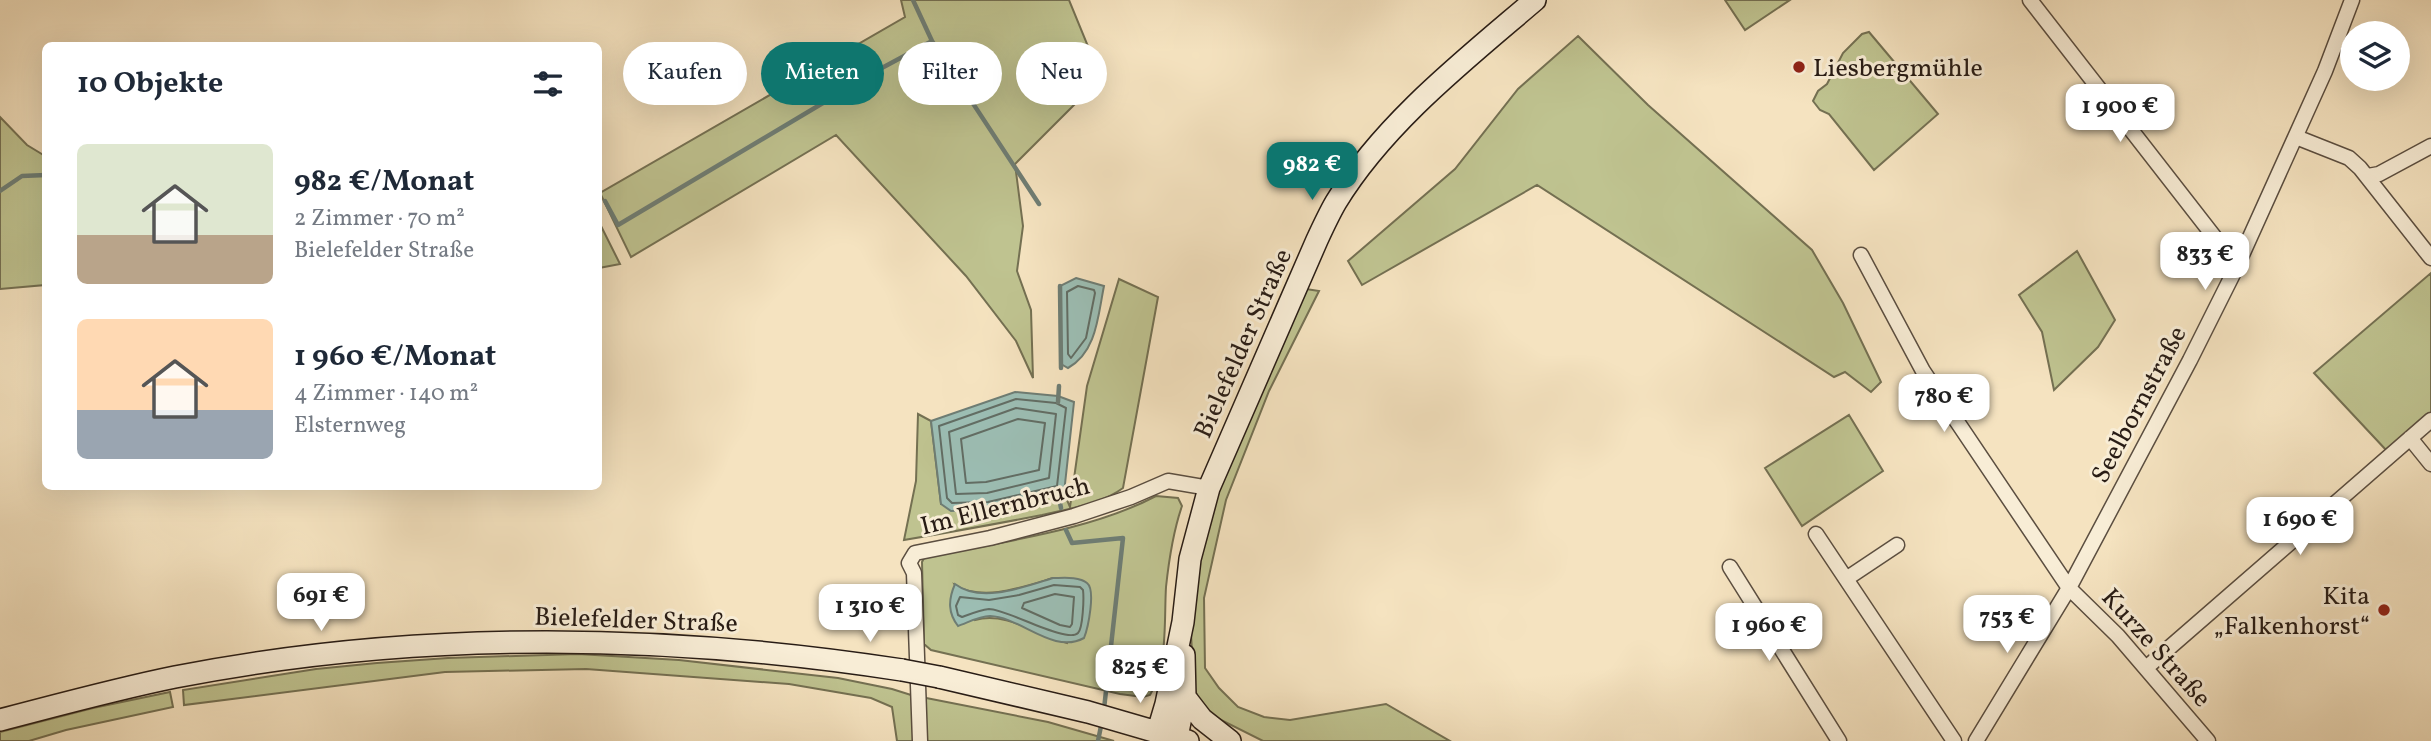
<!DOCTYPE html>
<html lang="de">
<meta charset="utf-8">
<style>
:root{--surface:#fff;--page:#f6f6f7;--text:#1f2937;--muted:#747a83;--accent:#0f766e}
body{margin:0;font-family:Vollkorn,serif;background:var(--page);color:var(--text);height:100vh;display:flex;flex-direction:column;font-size:26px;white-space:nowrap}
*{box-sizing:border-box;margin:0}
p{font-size:23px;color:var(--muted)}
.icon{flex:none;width:38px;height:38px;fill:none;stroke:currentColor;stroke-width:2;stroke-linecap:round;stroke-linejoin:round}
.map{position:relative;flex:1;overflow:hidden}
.panel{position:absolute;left:42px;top:42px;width:560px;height:448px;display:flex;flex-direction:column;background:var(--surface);border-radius:10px;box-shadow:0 7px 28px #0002}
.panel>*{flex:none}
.hud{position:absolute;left:623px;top:42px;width:665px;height:63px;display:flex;gap:14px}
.fabs{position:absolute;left:2340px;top:21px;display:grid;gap:14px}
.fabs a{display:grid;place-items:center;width:70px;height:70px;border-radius:50%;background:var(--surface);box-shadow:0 7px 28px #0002;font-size:35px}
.price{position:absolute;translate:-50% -60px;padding:0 16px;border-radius:14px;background:#fff;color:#222;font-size:23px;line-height:46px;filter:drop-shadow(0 2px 4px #0008)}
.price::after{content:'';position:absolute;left:50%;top:42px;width:21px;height:16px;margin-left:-10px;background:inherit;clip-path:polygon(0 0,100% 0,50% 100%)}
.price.selected{background:var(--accent);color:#fff}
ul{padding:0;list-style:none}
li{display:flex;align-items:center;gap:21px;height:175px;padding:0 35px}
li span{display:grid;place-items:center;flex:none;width:196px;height:140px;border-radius:10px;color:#555}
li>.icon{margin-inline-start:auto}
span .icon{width:84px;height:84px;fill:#fffc;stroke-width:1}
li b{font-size:30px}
h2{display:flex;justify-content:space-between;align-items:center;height:84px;padding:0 35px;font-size:30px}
.pill{padding:0 24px;border-radius:32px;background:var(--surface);box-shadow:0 7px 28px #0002;font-size:24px;line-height:63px}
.pill.selected{background:var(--accent);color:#fff}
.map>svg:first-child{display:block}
.green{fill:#bfc390;stroke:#747052;stroke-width:2;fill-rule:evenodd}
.water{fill:#9cbeb4;stroke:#6e7d74;stroke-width:2}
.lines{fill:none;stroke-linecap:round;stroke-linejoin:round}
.shore{stroke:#626d64;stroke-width:2}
.stream{stroke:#6e7d74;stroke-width:4.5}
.minor-casing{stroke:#5b4e40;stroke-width:17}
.secondary-casing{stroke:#281c15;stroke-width:24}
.minor{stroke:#f8edd6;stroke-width:14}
.secondary{stroke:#f8edd6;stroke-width:21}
.secondary-bridge-casing{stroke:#281c15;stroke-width:24;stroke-linecap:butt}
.secondary-bridge{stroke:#f8edd6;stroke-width:21}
.poi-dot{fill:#8f2418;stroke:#f8edd6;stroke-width:2.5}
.labels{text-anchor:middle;stroke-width:6;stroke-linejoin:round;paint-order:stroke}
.poi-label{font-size:26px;fill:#281c15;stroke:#f8edd6;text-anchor:start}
.street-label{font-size:26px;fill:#281c15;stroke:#f8edd6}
</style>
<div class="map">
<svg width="2431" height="741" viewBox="0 0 2431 741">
<rect width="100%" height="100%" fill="#f5e3c0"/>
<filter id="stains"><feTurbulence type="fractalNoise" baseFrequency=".00286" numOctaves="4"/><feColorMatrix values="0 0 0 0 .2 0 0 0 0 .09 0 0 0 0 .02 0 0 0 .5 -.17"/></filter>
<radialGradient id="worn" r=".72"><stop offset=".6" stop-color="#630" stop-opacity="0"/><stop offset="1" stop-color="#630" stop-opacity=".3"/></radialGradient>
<!-- green -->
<path class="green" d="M901,0h168l32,78 -86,86 8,62 -6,45 14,39 2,68 -17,-37 -50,-65 -130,-141 -205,122 -31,-64 305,-176z
M1725,0h65l-45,30z
M1869,32l69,82 -64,56 -45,-56 -9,-4 -7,-9 5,-10 9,-7 16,-31 19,-19z
M1578,36l70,69 164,145 31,53 38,79 -10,10 -26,-20 -11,5 -297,-192 -175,100 -14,-24 107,-92 63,-80z
M0,117l27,28 18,11v129l-45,4z
M598,222h1l21,42 -21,4z
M2077,251l38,69 -17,27 -44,43 -12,-58 -23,-37z
M2431,273v140l-44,38 -73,-78z
M1119,279l39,18 -35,191c-21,16 -55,21 -81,27 -46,9 -91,17 -138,25l12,-59 2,-67 13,7 10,83 123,-11 6,14 17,-121z
M1306,289l13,2 -50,100 -43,109 -22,98 1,70 14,20 19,19 26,10 26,3 96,-16 64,37h-187l-46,-23 -17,-15 -6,-16 -3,-53 6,-62 23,-90z
M1849,415l34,56 -81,55 -37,-58z
M1156,496l22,2 4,8c-9,26 -13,53 -16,81 -2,34 2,78 -16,108l-7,2 -23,-3 -189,-44 -7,-6 -2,-82 2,-4c74,-16 166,-27 232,-62zM1053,578l30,3 -16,62c-31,-8 -60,-32 -92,-23l-20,-35c28,17 68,2 98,-7z
M578,654l101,6 159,18 54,11 19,6 137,27 66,19h-217l-5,-34 -21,-9 -82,-14 -203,-15 -141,3 -261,33 -1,-15 133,-21 61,-6 71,-5z
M170,692l3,15 -107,23 -37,11h-29v-9l93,-24z"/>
<!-- water -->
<path class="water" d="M1076,278l28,8c-6,29 -7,66 -36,82l-7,-4 -1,-78z
M1015,392l43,4 16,6 -10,91 -75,16 -38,2 -10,-7 -10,-83z
M1053,578c9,0 26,-2 34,5 9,7 1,45 -3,55 -31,17 -63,-21 -94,-22 -11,0 -23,7 -32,10 -10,-13 -10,-26 -3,-42 26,20 69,3 98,-6z"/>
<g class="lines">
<!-- shore -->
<path class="shore" d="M1078,286l16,4 1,3 -9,45 -15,20 -3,-4 -1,-62z
M1016,399l40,4 10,5 -9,78 -69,16 -36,1 -5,-5 -8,-72z
M1016,408l40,6 -7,64 -62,15 -31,1 -7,-62z
M1018,419l27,4 -6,47 -53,12 -20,1 -5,-44z
M1054,585l26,2 3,3c1,8 0,38 -5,43 -11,11 -71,-24 -89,-24 -9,1 -19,5 -27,8l-4,-2 -2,-9 4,-9 29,3 30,-5z
M1055,594l19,3 -2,27 -2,3 -10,-2 -38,-17 2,-5z"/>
<!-- stream -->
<path class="stream" d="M913,0l19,41 107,163
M0,191l22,-15 24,-1
M605,201l13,24 262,-156 52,-28
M1060,286l1,82
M1058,402l1,-16
M1057,488l4,20
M1066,530l6,13 51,-5 -19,171
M1098,741l4,-20"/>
<defs>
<path id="minor" d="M2030,0l207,266
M2296,137l53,21 11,10 71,90
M2368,176l11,-2 52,-28
M1861,255l62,116 146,217 49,48 90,105
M2410,438l21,26
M1816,534l138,207
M1730,567l109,174
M1846,579l51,-34
M2146,668l285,-248
M920,741l-6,-168 -5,-10 6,-10 75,-15 84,-22 57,-19 37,-16 41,7
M1976,741l93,-153 121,-228 47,-94 88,-195 27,-71"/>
<path id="secondary" d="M939,677l149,35 100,29
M1185,697l17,22 28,22
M0,720c58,-15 116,-31 175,-43 240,-47 486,-44 727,-7
M1158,731l8,-27 17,-82 7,-63 19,-71 108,-248c6,-13 12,-26 19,-38 48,-79 130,-143 199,-202
M1177,737l8,-40 -1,-42"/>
</defs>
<!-- minor casing -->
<use href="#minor" class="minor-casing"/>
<!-- secondary casing -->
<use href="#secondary" class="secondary-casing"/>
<!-- minor -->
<use href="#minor" class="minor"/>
<!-- secondary -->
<use href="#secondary" class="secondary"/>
<defs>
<path id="secondary-bridge" d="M902,670l37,7"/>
</defs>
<!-- secondary-bridge casing -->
<use href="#secondary-bridge" class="secondary-bridge-casing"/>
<!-- secondary-bridge -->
<use href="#secondary-bridge" class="secondary-bridge"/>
</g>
<!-- markers -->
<g class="poi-dot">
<circle cx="1799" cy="67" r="7"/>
<circle cx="2384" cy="610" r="7"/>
</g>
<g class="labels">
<!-- poi labels -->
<g class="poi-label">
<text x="1813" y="76">Liesbergmühle</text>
<text x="2370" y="604" text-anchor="end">Kita<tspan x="2370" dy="30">„Falkenhorst“</tspan></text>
</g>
<!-- street labels -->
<g class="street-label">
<text transform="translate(1242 343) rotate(-66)" y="9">Bielefelder Straße</text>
<text transform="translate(2138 404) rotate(-62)" y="9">Seelbornstraße</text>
<text transform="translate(1005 505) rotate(-14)" y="9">Im Ellernbruch</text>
<text transform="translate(636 619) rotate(2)" y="9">Bielefelder Straße</text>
<text transform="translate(2157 647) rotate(48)" y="9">Kurze Straße</text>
</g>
</g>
<rect width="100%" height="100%" filter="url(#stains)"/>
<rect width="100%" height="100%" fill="url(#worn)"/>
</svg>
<div class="fabs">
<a><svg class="icon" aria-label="layers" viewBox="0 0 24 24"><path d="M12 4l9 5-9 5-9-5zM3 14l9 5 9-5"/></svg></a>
</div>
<b class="price" style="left:2120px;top:144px">1 900 €</b>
<b class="price selected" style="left:1312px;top:202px">982 €</b>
<b class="price" style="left:2205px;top:292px">833 €</b>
<b class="price" style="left:1944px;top:434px">780 €</b>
<b class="price" style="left:2300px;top:557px">1 690 €</b>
<b class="price" style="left:321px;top:633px">691 €</b>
<b class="price" style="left:870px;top:644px">1 310 €</b>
<b class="price" style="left:2007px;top:655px">753 €</b>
<b class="price" style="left:1769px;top:663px">1 960 €</b>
<b class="price" style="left:1140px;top:705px">825 €</b>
<div class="hud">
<a class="pill">Kaufen</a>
<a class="pill selected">Mieten</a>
<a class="pill">Filter</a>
<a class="pill">Neu</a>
</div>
<section class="panel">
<h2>10 Objekte<svg class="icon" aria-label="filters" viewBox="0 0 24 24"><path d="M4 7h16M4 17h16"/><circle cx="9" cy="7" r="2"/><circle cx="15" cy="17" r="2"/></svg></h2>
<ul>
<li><span style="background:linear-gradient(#dfe7d0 65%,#b9a48a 0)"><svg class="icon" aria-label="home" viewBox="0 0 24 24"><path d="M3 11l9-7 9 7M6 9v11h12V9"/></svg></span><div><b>982 €/Monat</b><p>2 Zimmer · 70 m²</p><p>Bielefelder Straße</p></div></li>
<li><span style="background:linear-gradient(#ffd9b3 65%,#9aa5b1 0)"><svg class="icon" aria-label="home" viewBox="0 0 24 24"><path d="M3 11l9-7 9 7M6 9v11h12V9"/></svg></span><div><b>1 960 €/Monat</b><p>4 Zimmer · 140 m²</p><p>Elsternweg</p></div></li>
</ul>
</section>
</div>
